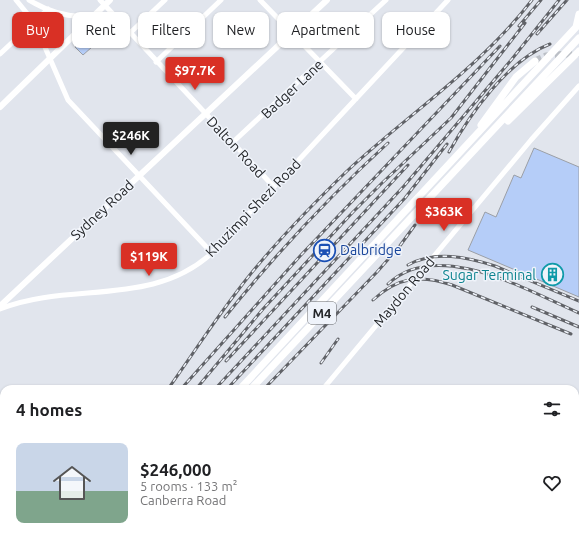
<!DOCTYPE html>
<meta charset="utf-8">
<style>
:root{--surface:#fff;--page:#f6f6f6;--text:#202124;--muted:#757577;--line:#e0e0e0;--accent:#d93025}
body{margin:0;font-family:Ubuntu,sans-serif;background:var(--page);color:var(--text);height:100vh;display:flex;flex-direction:column;font-size:15px;white-space:nowrap}
*{box-sizing:border-box;margin:0}
p{font-size:13px;color:var(--muted)}
.icon{flex:none;width:22px;height:22px;fill:none;stroke:currentColor;stroke-width:2;stroke-linecap:round;stroke-linejoin:round}
.map{position:relative;flex:1;overflow:hidden}
.details{position:absolute;left:0px;top:385px;width:579px;height:156px;display:flex;flex-direction:column;background:var(--surface);border-radius:12px 12px 0 0;box-shadow:0 1px 3px #0004}
.details>*{flex:none}
.hud{position:absolute;left:12px;top:12px;width:555px;height:36px;display:flex;gap:8px}
.price{position:absolute;translate:-50% -34px;padding:0 9px;border-radius:4px;background:var(--accent);color:#fff;font-size:13px;line-height:26px;filter:drop-shadow(0 1px 2px #0008)}
.price::after{content:'';position:absolute;left:50%;top:24px;width:12px;height:9px;margin-left:-6px;background:inherit;clip-path:polygon(0 0,100% 0,50% 100%)}
.price.on{background:#222;color:#fff}
ul{padding:0;list-style:none}
li{display:flex;align-items:center;gap:12px;height:100px;padding:0 16px}
li+li{border-top:1px solid var(--line)}
li span{display:grid;place-items:center;flex:none;width:112px;height:80px;border-radius:8px;color:#555}
li>.icon{margin-inline-start:auto}
span .icon{width:48px;height:48px;fill:#fffc;stroke-width:1}
li b{font-size:17px}
h2{display:flex;justify-content:space-between;align-items:center;height:48px;padding:0 16px;font-size:17px}
.tag{padding:0 14px;border-radius:8px;background:var(--surface);box-shadow:0 1px 3px #0004;font-size:14px;line-height:36px}
.tag.on{background:var(--accent);color:#fff}
.map>svg:first-child{display:block}
.water{fill:#4395a5;stroke:#397380}
.building{fill:#b5cdf8;stroke:#9b9fa6}
.lines{fill:none;stroke-linecap:round;stroke-linejoin:round}
.highway-tunnel{stroke:#bbbfc6;stroke-width:7;stroke-dasharray:7 3.5;stroke-linecap:butt}
.minor{stroke:#fff;stroke-width:5}
.major{stroke:#fff;stroke-width:6}
.highway{stroke:#fff;stroke-width:7}
.rail-casing{stroke:#606267;stroke-width:3}
.rail{stroke:#eff3fa;stroke-width:1.5;stroke-dasharray:4.5;stroke-linecap:butt}
.labels{text-anchor:middle;stroke-width:3;stroke-linejoin:round;paint-order:stroke}
.shield{fill:#eff3fa;stroke:#606367;stroke-width:1}
.shield-label{font-size:13px;font-weight:bold;fill:#232528}
.street-label{font-size:14px;fill:#232528;stroke:#eff3fa}
.transit-label{font-size:14px;fill:#164399;stroke:#eff3fa;text-anchor:start}
.culture-label{font-size:14px;fill:#0d838f;stroke:#eff3fa;text-anchor:end}
</style>
<div class="map">
<svg width="579" height="541" viewBox="0 0 579 541">
<rect width="100%" height="100%" fill="#e1e5ed"/>
<!-- water -->
<path class="water" d="M579,466v75h-63l3,-4h56v-67z"/>
<!-- building -->
<path class="building" d="M84,38l8,9 -9,8 -8,-8z
M534,148l45,19v130l-111,-47 17,-38 11,5 18,-42 7,3z"/>
<g class="lines">
<!-- highway-tunnel -->
<path class="highway-tunnel" d="M535,61l11,-5 33,-3"/>
<!-- minor -->
<path class="minor" d="M16,0l18,22 34,78 144,153
M29,0c20,12 42,19 65,15
M100,0l174,187
M260,0l96,99
M130,33l35,-33
M0,54l48,-45
M156,62l65,-62
M232,143l154,-143
M0,309c70,-28 152,-1 212,-56l236,-253
M323,389l208,-249 48,-54
M575,447l4,-5
M198,541l3,-4
M497,541l3,-4"/>
<!-- major -->
<path class="major" d="M0,107l110,-107
M0,306l327,-306"/>
<!-- highway -->
<path class="highway" d="M576,27l3,-13
M508,121l71,-70
M481,125l35,-48 19,-16
M240,389l339,-365
M251,389l328,-351
M98,541l3,-4
M109,541l4,-4"/>
<defs>
<path id="rail" d="M519,26l22,-26
M537,34l30,-34
M449,152c21,-38 59,-92 101,-108
M408,265c27,-15 59,-8 87,1l84,35
M388,284c49,-47 140,7 191,29
M373,300c25,-23 47,-26 79,-15l119,49
M532,307l47,20
M225,317c49,-61 105,-121 163,-174
M226,361l182,-196
M321,363l17,-24
M168,389c27,-38 52,-77 81,-113 29,-36 64,-72 97,-104 62,-58 133,-103 186,-172
M181,389l120,-134 199,-209
M196,389l67,-80 90,-97 29,-29 69,-65 74,-95
M215,389l189,-203 108,-127 47,-59
M227,389l178,-191 42,-54
M264,389l113,-117 22,-25 16,-22
M285,537l7,4
M294,537l11,4
M316,537l10,4
M340,537l9,4
M350,537l9,4
M460,537l3,4
M38,541l4,-4
M47,541l3,-4
M72,541l4,-4
M85,541l3,-4
M122,541l4,-4
M178,541l4,-4"/>
</defs>
<!-- rail casing -->
<use href="#rail" class="rail-casing"/>
<!-- rail -->
<use href="#rail" class="rail"/>
</g>
<!-- icons -->
<defs>
<symbol id="station-ring" viewBox="-11 -11 22 22"><circle r="9.5" fill="#eff3fa" stroke="#1a4fb4" stroke-width="1.5"/><path d="M-3-6H3Q5-6 5-4V2Q5 4 3 4L4.5 6H3L1.5 4h-3L-3 6H-4.5L-3 4Q-5 4-5 2V-4Q-5-6-3-6ZM-3.5-4v3h7v-3ZM-3.5 1v1.5H-2V1ZM2 1v1.5H3.5V1Z" fill="#1a4fb4"/></symbol>
<symbol id="building-ring" viewBox="-11 -11 22 22"><circle r="9.5" fill="#eff3fa" stroke="#0f9aa8" stroke-width="1.5"/><path d="M-4-6H4V6H1V3H-1V6H-4ZM-2.5-4.3h1.7v1.8h-1.7ZM.8-4.3h1.7v1.8H.8ZM-2.5-1h1.7V.8h-1.7ZM.8-1h1.7V.8H.8Z" fill="#0f9aa8"/></symbol>
</defs>
<g fill-rule="evenodd">
<use href="#station-ring" x="312" y="238" width="25" height="25"/>
<use href="#building-ring" x="540" y="262" width="25" height="25"/>
</g>
<g class="labels">
<!-- shield labels -->
<rect class="shield" x="308" y="302" width="28" height="22" rx="3"/>
<g class="shield-label">
<text x="322" y="318">M4</text>
</g>
<!-- street labels -->
<g class="street-label">
<text transform="translate(292 89) rotate(-43)" y="5">Badger Lane</text>
<text transform="translate(236 147) rotate(47)" y="5">Dalton Road</text>
<text transform="translate(253 208) rotate(-46)" y="5">Khuzimpi Shezi Road</text>
<text transform="translate(102 210) rotate(-43)" y="5">Sydney Road</text>
<text transform="translate(404 292) rotate(-50)" y="5">Maydon Road</text>
</g>
<!-- transit labels -->
<g class="transit-label">
<text x="340" y="255">Dalbridge</text>
</g>
<!-- culture labels -->
<g class="culture-label">
<text x="536" y="280">Sugar Terminal</text>
</g>
</g>
</svg>
<b class="price" style="left:195px;top:91px">$97.7K</b>
<b class="price on" style="left:131px;top:156px">$246K</b>
<b class="price" style="left:444px;top:232px">$363K</b>
<b class="price" style="left:149px;top:277px">$119K</b>
<div class="hud">
<a class="tag on">Buy</a>
<a class="tag">Rent</a>
<a class="tag">Filters</a>
<a class="tag">New</a>
<a class="tag">Apartment</a>
<a class="tag">House</a>
</div>
<section class="details">
<h2>4 homes<svg class="icon" aria-label="filters" viewBox="0 0 24 24"><path d="M4 7h16M4 17h16"/><circle cx="9" cy="7" r="2"/><circle cx="15" cy="17" r="2"/></svg></h2>
<ul>
<li><span style="background:linear-gradient(#c9d6e8 60%,#7fa58c 0)"><svg class="icon" aria-label="home" viewBox="0 0 24 24"><path d="M3 11l9-7 9 7M6 9v11h12V9"/></svg></span><div><b>$246,000</b><p>5 rooms · 133 m²</p><p>Canberra Road</p></div><svg class="icon" aria-label="heart" viewBox="0 0 24 24"><path d="M12 20l-8-8c-3-5 5-10 8-4 3-6 11-1 8 4z"/></svg></li>
</ul>
</section>
</div>
